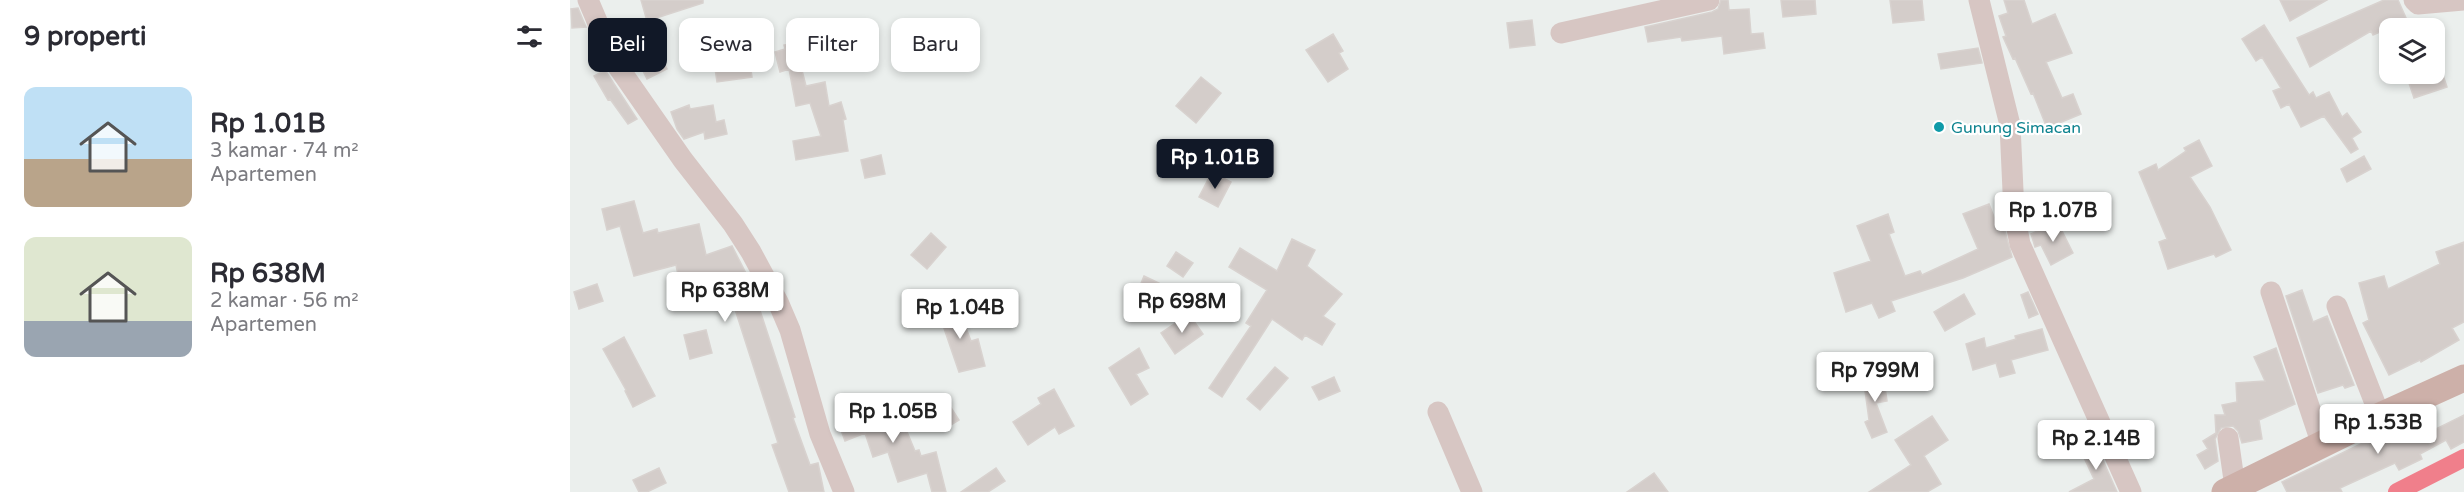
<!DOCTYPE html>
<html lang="id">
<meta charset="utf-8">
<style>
:root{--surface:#fff;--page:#f2f2f3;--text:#2b2b33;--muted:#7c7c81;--accent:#111827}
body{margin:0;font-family:"Varela Round",sans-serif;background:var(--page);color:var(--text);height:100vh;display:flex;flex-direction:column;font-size:22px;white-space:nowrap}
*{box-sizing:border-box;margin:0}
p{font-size:20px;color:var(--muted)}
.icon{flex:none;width:33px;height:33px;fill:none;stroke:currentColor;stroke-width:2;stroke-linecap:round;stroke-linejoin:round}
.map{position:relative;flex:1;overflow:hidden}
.details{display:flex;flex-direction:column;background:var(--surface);width:570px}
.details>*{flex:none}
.top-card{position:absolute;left:18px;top:18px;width:570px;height:54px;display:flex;gap:12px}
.controls{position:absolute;left:1809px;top:18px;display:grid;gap:12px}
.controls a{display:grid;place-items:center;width:66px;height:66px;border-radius:12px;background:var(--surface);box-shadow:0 3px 9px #0003;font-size:30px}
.price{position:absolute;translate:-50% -51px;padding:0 14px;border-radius:6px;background:#fff;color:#222;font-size:20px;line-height:39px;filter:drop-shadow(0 2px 3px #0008)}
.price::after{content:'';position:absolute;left:50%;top:36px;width:18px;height:14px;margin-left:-9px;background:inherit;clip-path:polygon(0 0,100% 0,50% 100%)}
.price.on{background:var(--accent);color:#fff}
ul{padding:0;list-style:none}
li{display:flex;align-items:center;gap:18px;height:150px;padding:0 24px}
li span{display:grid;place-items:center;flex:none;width:168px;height:120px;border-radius:12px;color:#555}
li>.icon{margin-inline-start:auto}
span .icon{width:72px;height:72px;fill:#fffc;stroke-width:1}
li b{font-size:26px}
h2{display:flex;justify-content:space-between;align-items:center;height:72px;padding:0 24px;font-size:26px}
.pill{padding:0 21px;border-radius:12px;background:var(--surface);box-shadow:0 3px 9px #0003;font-size:21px;line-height:54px}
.pill.on{background:var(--accent);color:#fff}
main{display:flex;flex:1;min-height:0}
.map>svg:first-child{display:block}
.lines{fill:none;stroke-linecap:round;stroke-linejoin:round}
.canal{stroke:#f07f8b;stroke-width:18}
.building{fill:#d4cdca;stroke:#d8d2cf;stroke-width:1.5}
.minor{stroke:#d7c6c3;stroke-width:21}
.major{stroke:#cdb0a9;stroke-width:27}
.culture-dot{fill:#0f9aa8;stroke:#fff;stroke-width:2}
.labels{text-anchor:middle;stroke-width:4.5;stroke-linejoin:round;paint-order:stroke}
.culture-label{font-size:16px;fill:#0d838f;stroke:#fff;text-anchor:start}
</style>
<main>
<section class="details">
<h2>9 properti<svg class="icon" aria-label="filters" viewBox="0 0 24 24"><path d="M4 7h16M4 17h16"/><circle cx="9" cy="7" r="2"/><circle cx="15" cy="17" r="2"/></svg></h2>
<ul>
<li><span style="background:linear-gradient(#bfe0f5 60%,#b9a48a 0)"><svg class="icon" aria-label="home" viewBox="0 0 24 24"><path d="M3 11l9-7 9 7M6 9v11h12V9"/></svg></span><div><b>Rp 1.01B</b><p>3 kamar · 74 m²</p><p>Apartemen</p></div></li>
<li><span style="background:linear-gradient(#dfe7d0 70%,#9aa5b1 0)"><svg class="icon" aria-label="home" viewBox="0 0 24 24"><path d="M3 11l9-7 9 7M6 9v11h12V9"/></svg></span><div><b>Rp 638M</b><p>2 kamar · 56 m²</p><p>Apartemen</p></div></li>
</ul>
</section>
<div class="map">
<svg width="1894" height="492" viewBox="0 0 1894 492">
<rect width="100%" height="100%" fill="#ebefed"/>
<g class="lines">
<!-- canal -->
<path class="canal" d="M1827,492l67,-34"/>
</g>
<!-- building -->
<path class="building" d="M71,0h62v3l-56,18z
M1151,0h7l1,10 20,-1 2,25 12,-1 2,15 -41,6 -2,-18 -40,5 -1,-4 -33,5 -3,-15 67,-15 6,-3z
M1211,0h34l1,14 -33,3z
M1320,0h32l2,20 -31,3z
M1434,0h20l8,24 23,-10 17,39 -26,9 16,36 11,-4 8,20 -34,14 -14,-35 -2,1 -16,-36 -2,1 -10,-22 3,-1 -7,-20 9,-3z
M1710,0h47l-37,21z
M1814,0h14l9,20 -34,15 -2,-4 -61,36 -13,-29z
M8,8l8,19 -14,1 -1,-19z
M962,20l3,25 -25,3 -3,-25z
M1694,25l45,70 4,-3 3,6 13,-6 13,25 5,-4 14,19 -9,6 6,11 -7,4 -27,-37 -23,11 -12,-23 -8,4 -8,-17 8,-3 -19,-31 -6,4 -14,-22z
M79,30l18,39 -20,10 -11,-22 -4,2 -8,-16z
M763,34l10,17 -4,2 9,16 -20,13 -22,-32z
M225,43l11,43 19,-4 4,24 12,-4 5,17 -3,1 5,31 -52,9 -3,-19 28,-5 -11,-33 -14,3 -7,-37 -9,3 -5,-20 10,-3 -1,-4z
M1408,48l4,15 -41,6 -3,-15z
M178,49l4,28 -35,5 -4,-27z
M1871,69l6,18 -33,11 -6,-18 19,-6h7v-3z
M35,70l32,49 -9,5 -18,-25 -2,1 -14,-24z
M631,77l20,16 -25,30 -20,-17z
M119,105l1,4 23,-4 3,17 8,-2 3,14 -22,5 -1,-7 -20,7 -7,-10 -6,-17z
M1629,140l13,26 -22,11 20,30 21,43 -15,7 -2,-3 -46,15 -9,-27 8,-3 -28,-67 17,-8 2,6 28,-19 -2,-3z
M311,155l4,19 -20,4 -4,-18z
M1794,156l7,13 -24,13 -6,-13z
M642,172l19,10 -13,25 -19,-10z
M64,201l9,32 14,-4 1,4 41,-9 7,31 26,-9 19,37 44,134 -2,1 17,47 8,-2 6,29h-35l-17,-47 6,-2 -54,-168 -44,9 -4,-19 -42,11 -14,-50 -13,4 -5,-21z
M1419,204l7,18 6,-2 10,37 -49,21 -72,23 4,10 -16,7 -7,-15 -26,9 -12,-39 37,-12 -14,-35 31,-12 6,18 -5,2 16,42 15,-5 2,4 56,-26 -15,-35z
M1487,221l16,32 -22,12 -10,-20 -6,2 -4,-13z
M361,233l15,14 -19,22 -16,-14z
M722,239l23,11 -8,16 35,28 -19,22 12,8 -13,21 -17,-10 -3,5 -30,-21 -50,78 -13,-9 42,-62 -5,-3 21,-33 -38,-23 11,-19 37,23z
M1894,242v80l-12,6 7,12 -38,22 -1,-2 -31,15 -26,-52 6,-3 -10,-37 25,-7 4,13 52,-25 -4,-12z
M606,252l17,11 -10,14 -16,-11z
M574,276l15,7 -10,22 -14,-7z
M27,284l6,17 -24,8 -5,-17z
M1732,290l11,32 14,-6 27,69 -9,3 -2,-3 -25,8 -32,-97z
M1458,292l10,22 -9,4 -8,-23z
M1394,294l11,20 -30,17 -11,-19z
M379,301l6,17 6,-3 10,26 7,-2 7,27 -26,6 -23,-67z
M619,314l14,20 -28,20 -14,-21z
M1472,329l6,21 -37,10 4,13 -15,4 -4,-14 -23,7 -7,-26 18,-6 2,10 30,-9 -1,-3z
M136,330l6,23 -22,6 -6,-24z
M54,337l31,59 -22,11 -8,-16 1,-1 -23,-41z
M569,348l10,20 -13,6 12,20 -17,11 -22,-37z
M1706,348l19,56 -36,16 3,19 -20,4 -4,-12 -5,-5 -12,2 -6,11 3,22 -13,8 -8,-14 11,-6 -5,-8 13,-8 -1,-18h10l-3,-10 15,-3 -1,-19 29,-2 -11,-24z
M705,367l13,11 -28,32 -13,-11z
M1313,373l4,28 -11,2 11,29 -15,6 -7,-16 4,-2 -6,-44z
M764,377l6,14 -21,9 -7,-13z
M484,389l20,37 -15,8 -4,-7 -27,18 -15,-23 28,-18 -3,-6z
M376,400l13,20 -13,8 -13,-20z
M326,404l8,24 1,-1 10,24 4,-1 2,6 15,-4 10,40h-14l-5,-19 -29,9 -10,-30 -15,5 -8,-24 -20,8 -8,-22 22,-8 2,4z
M1855,413l9,17 30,-15v27l-13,7 -5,-9 -26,14 2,5 -23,11 -4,-7 -55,25 2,4h-55l-5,-10z
M1362,416l16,24 -24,16 17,28 -14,8h-58l42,-27 -16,-25z
M1493,425l9,23 -18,7 -8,-23z
M1524,440l23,52h-48l25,-13 -15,-32z
M89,468l7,15 -19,9h-8l-6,-12z
M426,468l9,13 -17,11h-27z
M1084,473l14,19h-41z"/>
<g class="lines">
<!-- minor -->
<path class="minor" d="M18,0l26,61 69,99 50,64 18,28 27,50 12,28 30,104 24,58
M1409,0l31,125 4,88 6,31 111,248
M1844,0l4,4 46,-4
M991,33l148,-33
M1701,292l51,153
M1767,306l43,110
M868,412l34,80
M1658,438l7,49"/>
<!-- major -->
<path class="major" d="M1655,492l155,-76 84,-38"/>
</g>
<!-- markers -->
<circle class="culture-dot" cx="1369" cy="127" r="6"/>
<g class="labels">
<!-- culture labels -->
<g class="culture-label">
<text x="1381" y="133">Gunung Simacan</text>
</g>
</g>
</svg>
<div class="controls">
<a><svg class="icon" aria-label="layers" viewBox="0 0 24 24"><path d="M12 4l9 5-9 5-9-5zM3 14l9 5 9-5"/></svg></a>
</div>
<b class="price on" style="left:645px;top:190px">Rp 1.01B</b>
<b class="price" style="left:1483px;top:243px">Rp 1.07B</b>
<b class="price" style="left:155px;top:323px">Rp 638M</b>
<b class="price" style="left:612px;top:334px">Rp 698M</b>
<b class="price" style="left:390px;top:340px">Rp 1.04B</b>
<b class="price" style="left:1305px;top:403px">Rp 799M</b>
<b class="price" style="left:323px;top:444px">Rp 1.05B</b>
<b class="price" style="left:1808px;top:455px">Rp 1.53B</b>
<b class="price" style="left:1526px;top:471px">Rp 2.14B</b>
<div class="top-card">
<a class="pill on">Beli</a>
<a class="pill">Sewa</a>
<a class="pill">Filter</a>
<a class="pill">Baru</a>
</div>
</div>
</main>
